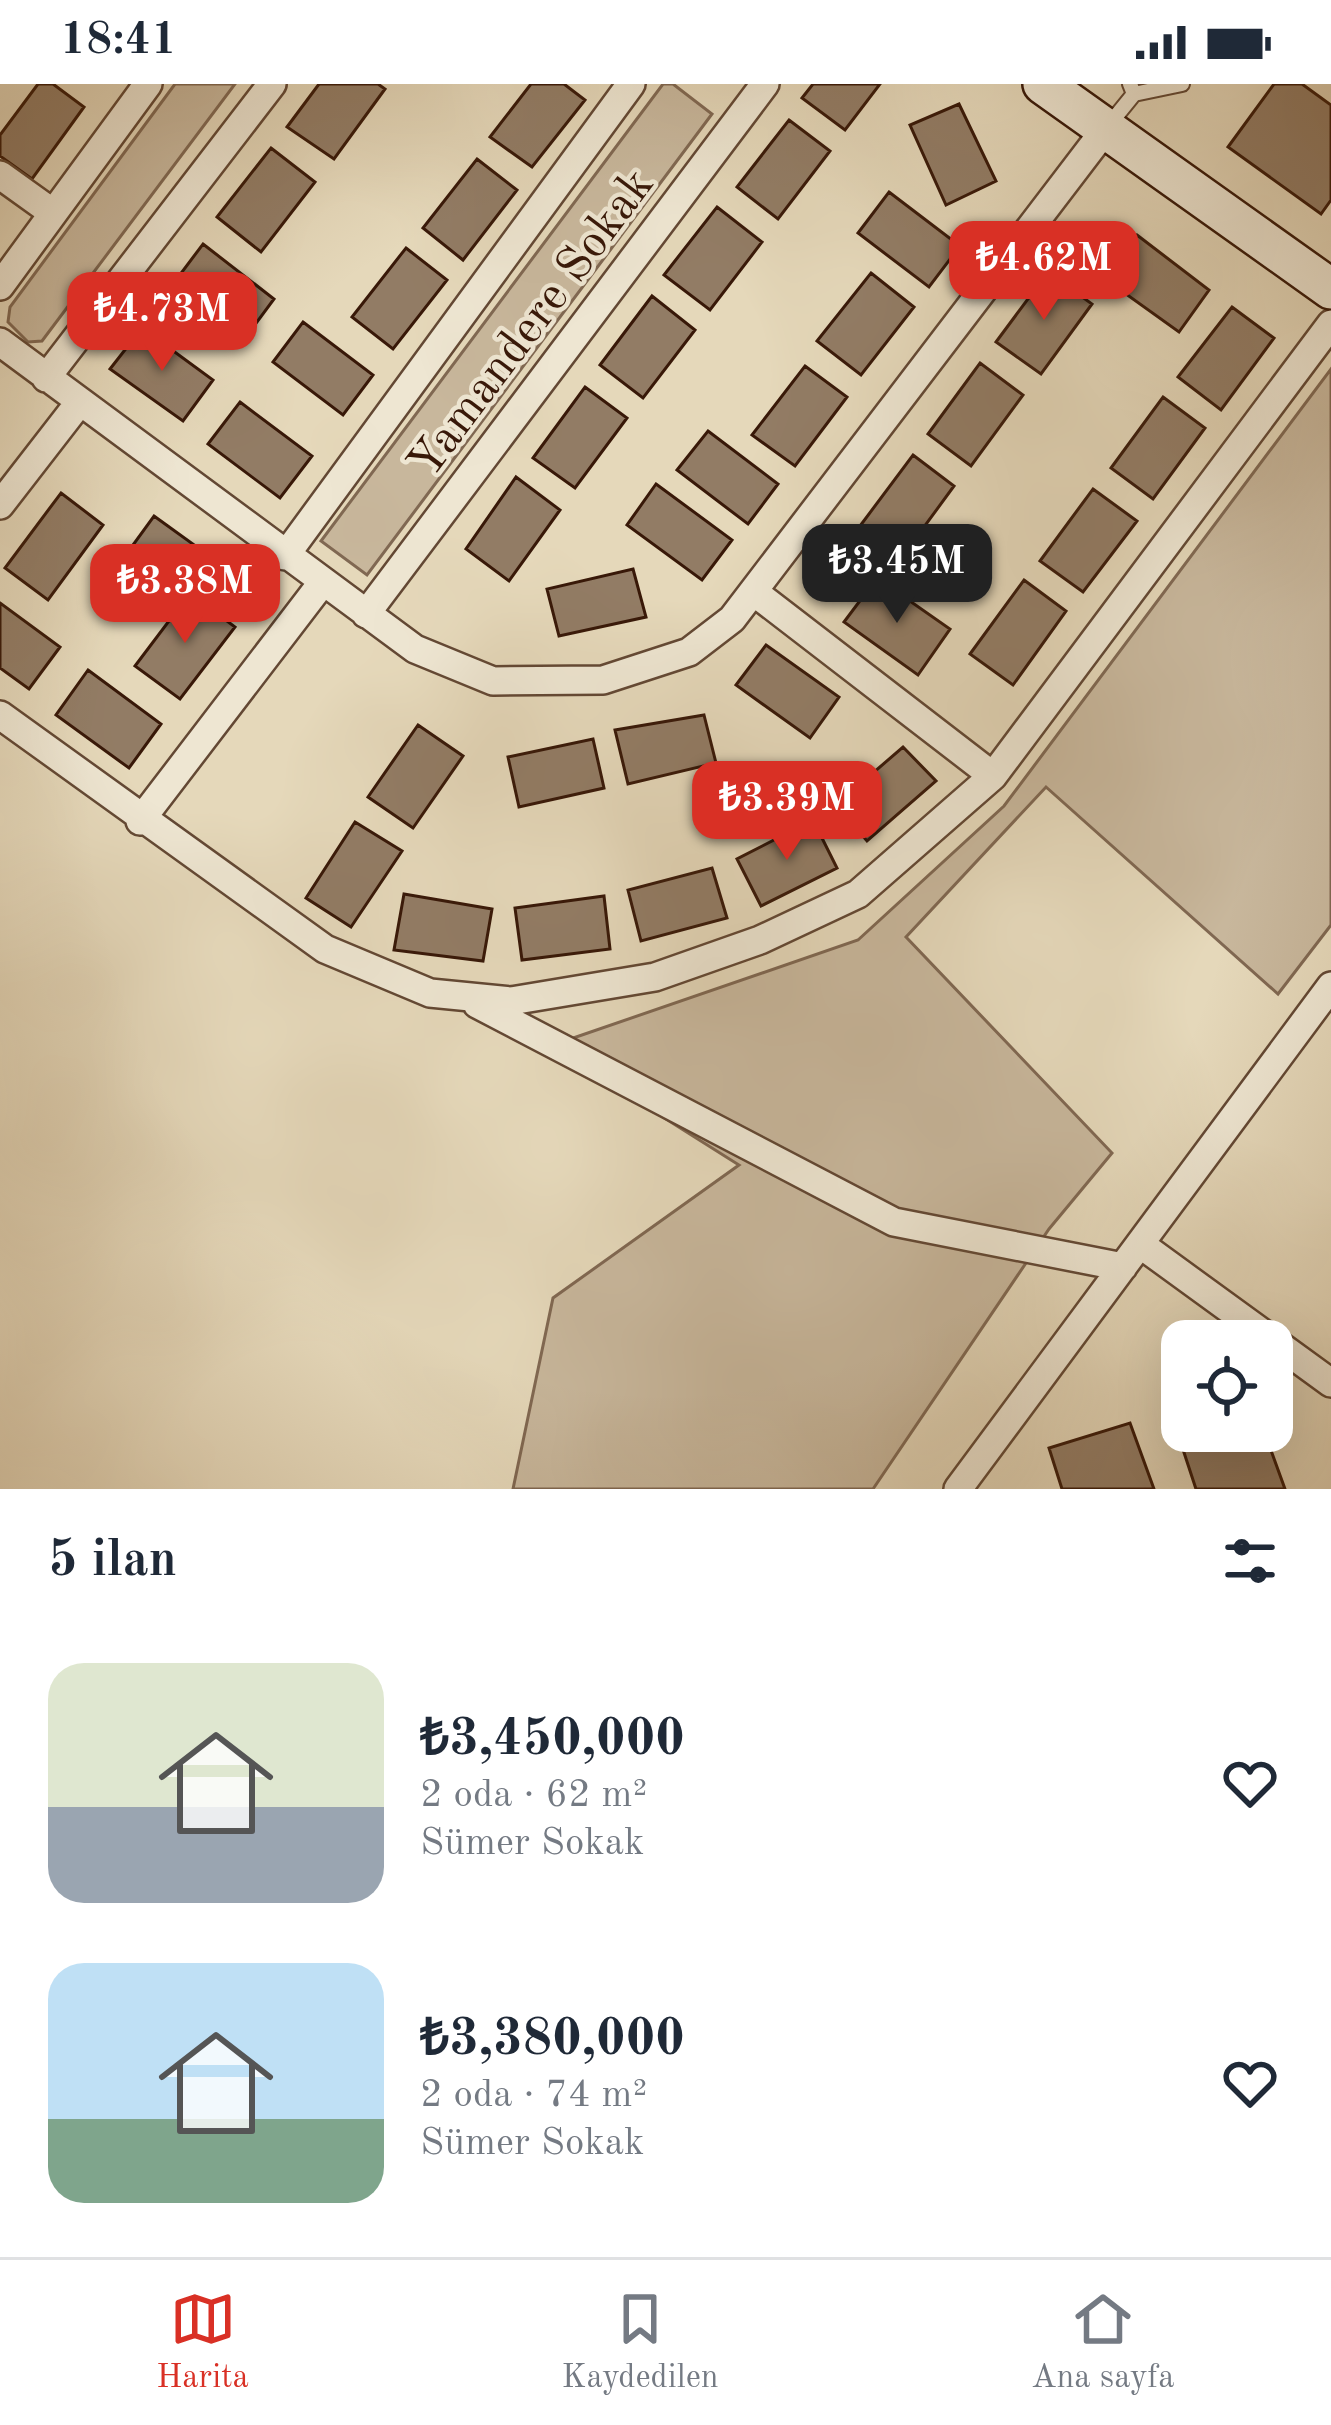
<!DOCTYPE html>
<html lang="tr">
<meta charset="utf-8">
<style>
:root{--surface:#fff;--page:#f2f2f3;--text:#1f2937;--muted:#747a83;--line:#e0e1e3;--accent:#d93025}
body{margin:0;font-family:"Old Standard TT",serif;background:var(--page);color:var(--text);height:100vh;display:flex;flex-direction:column;font-size:45px;white-space:nowrap}
*{box-sizing:border-box;margin:0}
p{font-size:39px;color:var(--muted)}
.icon{flex:none;width:66px;height:66px;fill:none;stroke:currentColor;stroke-width:2;stroke-linecap:round;stroke-linejoin:round}
.map{position:relative;height:1405px;overflow:hidden}
.details{display:flex;flex-direction:column;background:var(--surface);flex:1}
.details>*{flex:none}
.tools{position:absolute;left:1161px;top:1236px;display:grid;gap:24px}
.tools a{display:grid;place-items:center;width:132px;height:132px;border-radius:24px;background:var(--surface);box-shadow:0 12px 48px #0002;font-size:60px}
.price{position:absolute;translate:-50% -102px;padding:0 27px;border-radius:24px;background:var(--accent);color:#fff;font-size:39px;line-height:78px;filter:drop-shadow(0 3px 6px #0008)}
.price::after{content:'';position:absolute;left:50%;top:72px;width:36px;height:27px;margin-left:-18px;background:inherit;clip-path:polygon(0 0,100% 0,50% 100%)}
.price.current{background:#222;color:#fff}
ul{padding:0;list-style:none}
li{display:flex;align-items:center;gap:36px;height:300px;padding:0 48px}
li span{display:grid;place-items:center;flex:none;width:336px;height:240px;border-radius:36px;color:#555}
li>.icon{margin-inline-start:auto}
span .icon{width:144px;height:144px;fill:#fffc;stroke-width:1}
li b{font-size:51px}
h2{display:flex;justify-content:space-between;align-items:center;height:144px;padding:0 48px;font-size:51px}
.status{display:flex;justify-content:space-between;align-items:center;height:84px;padding:0 60px;background:var(--surface);direction:ltr}
.status svg{height:33px;fill:currentColor}
.tabs{display:flex;justify-content:space-around;align-items:center;height:168px;border-top:3px solid var(--line);background:var(--surface);font-size:33px;color:var(--muted)}
.tabs a{display:grid;justify-items:center;gap:6px}
.tabs .current{color:var(--accent)}
.map>svg:first-child{display:block}
.green{fill:#c8b79c;stroke:#806852;stroke-width:3}
.building{fill:#927c65;stroke:#381808;stroke-width:3}
.lines{fill:none;stroke-linecap:round;stroke-linejoin:round}
.lane-casing{stroke:#634834;stroke-width:18}
.street-casing{stroke:#634834;stroke-width:32}
.secondary-casing{stroke:#381808;stroke-width:44}
.lane{stroke:#eee6d2;stroke-width:14}
.street{stroke:#eee6d2;stroke-width:27}
.secondary{stroke:#eee6d2;stroke-width:39}
.labels{text-anchor:middle;stroke-width:9;stroke-linejoin:round;paint-order:stroke}
.street-label{font-size:48px;fill:#381808;stroke:#eee6d2}
</style>
<div class="status"><b>18:41</b><svg viewBox="0 0 49 12"><path d="M0 12V9h3v3zM5 12V6h3v6zM10 12V3h3v9zM15 12V0h3v12zM26 1h20v11H26zM47 4h2v5h-2z"/></svg></div>
<div class="map">
<svg width="1331" height="1405" viewBox="0 0 1331 1405">
<rect width="100%" height="100%" fill="#e5d8ba"/>
<filter id="stains"><feTurbulence type="fractalNoise" baseFrequency=".00167" numOctaves="4"/><feColorMatrix values="0 0 0 0 .2 0 0 0 0 .09 0 0 0 0 .02 0 0 0 .5 -.17"/></filter>
<radialGradient id="worn" r=".72"><stop offset=".6" stop-color="#630" stop-opacity="0"/><stop offset="1" stop-color="#630" stop-opacity=".3"/></radialGradient>
<!-- green -->
<path class="green" d="M175,0h60l-193,257 -14,1 -20,-20 2,-15z
M663,0h10l39,30 -345,461 -46,-34z
M1331,285v556l-53,69 -232,-207 -140,150 206,216 -63,76 -176,260h-360l40,-191 186,-133 -189,-119 308,-106 146,-134z"/>
<!-- building -->
<path class="building" d="M38,0h15l31,23 -52,72 -32,-23v-21z
M319,0h59l7,5 -51,70 -47,-32z
M531,0h33l21,16 -53,67 -42,-30z
M813,0h67l-35,46 -43,-32z
M1274,0h28l29,21v95l-10,14 -93,-67z
M959,20l37,77 -50,24 -36,-80z
M789,36l41,31 -52,68 -41,-32z
M271,64l44,34 -54,70 -44,-35z
M477,75l40,31 -54,70 -40,-32z
M889,108l71,54 -31,41 -71,-54z
M717,123l45,35 -52,68 -46,-35z
M1137,151l72,55 -30,42 -74,-53z
M203,160l71,55 -31,42 -73,-53z
M406,164l41,32 -54,69 -41,-32z
M1048,188l44,32 -51,70 -45,-32z
M871,189l43,34 -53,68 -44,-34z
M652,212l43,34 -52,68 -43,-33z
M1232,223l42,31 -53,72 -43,-33z
M303,238l70,53 -30,40 -70,-53z
M142,244l71,52 -30,41 -73,-52z
M980,279l43,32 -52,71 -43,-32z
M805,282l42,31 -52,69 -43,-31z
M585,303l42,31 -52,70 -42,-30z
M1163,313l42,31 -52,71 -42,-31z
M240,318l72,54 -32,42 -72,-54z
M708,347l70,53 -30,40 -71,-54z
M913,371l41,31 -52,71 -42,-31z
M516,393l44,33 -51,71 -43,-32z
M656,400l76,56 -30,40 -75,-55z
M1093,405l44,32 -54,71 -43,-31z
M61,409l42,32 -55,75 -43,-32z
M154,432l43,31 -54,73 -42,-31z
M633,485l13,48 -87,19 -12,-47z
M877,494l73,51 -32,46 -74,-53z
M1024,496l42,31 -53,74 -43,-31z
M190,509l45,34 -55,72 -45,-33z
M0,519l60,44 -31,42 -29,-21z
M766,561l73,52 -29,41 -74,-53z
M88,586l73,54 -32,44 -73,-53z
M704,631l12,48 -88,21 -13,-54z
M418,641l45,31 -50,72 -45,-31z
M593,655l11,49 -85,19 -11,-50z
M903,663l33,34 -69,60 -31,-36z
M813,736l24,48 -76,38 -24,-47z
M355,738l47,29 -51,76 -45,-29z
M712,784l15,50 -86,23 -13,-51z
M404,810l88,15 -9,52 -89,-11z
M604,812l6,53 -88,11 -7,-52z
M1182,1326v21h82l21,58h-89l-25,-76z
M1130,1339l24,66h-92l-13,-41z"/>
<g class="lines">
<defs>
<path id="lane" d="M1130,0l4,10 48,-10
M1108,42l26,-32"/>
<path id="street" d="M0,91l53,38
M0,202l148,-202
M0,258l415,307 78,32 110,-1 86,-28 43,-33 376,-493
M46,294l226,-294
M0,421l79,-102
M285,472l346,-472
M754,508l239,184
M366,530l399,-530
M0,631l325,234 105,44 81,8 144,-24 105,-37 98,-46 135,-118 338,-452
M140,737l182,-238
M477,920l417,218 229,45
M1140,1160l191,139
M958,1405l373,-503"/>
<path id="secondary" d="M1043,0l288,205"/>
</defs>
<!-- lane casing -->
<use href="#lane" class="lane-casing"/>
<!-- street casing -->
<use href="#street" class="street-casing"/>
<!-- secondary casing -->
<use href="#secondary" class="secondary-casing"/>
<!-- lane -->
<use href="#lane" class="lane"/>
<!-- street -->
<use href="#street" class="street"/>
<!-- secondary -->
<use href="#secondary" class="secondary"/>
</g>
<g class="labels">
<!-- street labels -->
<g class="street-label">
<text transform="translate(529 238) rotate(-53)" y="17">Yamandere Sokak</text>
</g>
</g>
<rect width="100%" height="100%" filter="url(#stains)"/>
<rect width="100%" height="100%" fill="url(#worn)"/>
</svg>
<div class="tools">
<a><svg class="icon" aria-label="locate" viewBox="0 0 24 24"><circle cx="12" cy="12" r="6"/><path d="M12 2v4M12 18v4M2 12h4M18 12h4"/></svg></a>
</div>
<b class="price" style="left:1044px;top:239px">₺4.62M</b>
<b class="price" style="left:162px;top:290px">₺4.73M</b>
<b class="price current" style="left:897px;top:542px">₺3.45M</b>
<b class="price" style="left:185px;top:562px">₺3.38M</b>
<b class="price" style="left:787px;top:779px">₺3.39M</b>
</div>
<section class="details">
<h2>5 ilan<svg class="icon" aria-label="filters" viewBox="0 0 24 24"><path d="M4 7h16M4 17h16"/><circle cx="9" cy="7" r="2"/><circle cx="15" cy="17" r="2"/></svg></h2>
<ul>
<li><span style="background:linear-gradient(#dfe7d0 60%,#9aa5b1 0)"><svg class="icon" aria-label="home" viewBox="0 0 24 24"><path d="M3 11l9-7 9 7M6 9v11h12V9"/></svg></span><div><b>₺3,450,000</b><p>2 oda · 62 m²</p><p>Sümer Sokak</p></div><svg class="icon" aria-label="heart" viewBox="0 0 24 24"><path d="M12 20l-8-8c-3-5 5-10 8-4 3-6 11-1 8 4z"/></svg></li>
<li><span style="background:linear-gradient(#bfe0f5 65%,#7fa58c 0)"><svg class="icon" aria-label="home" viewBox="0 0 24 24"><path d="M3 11l9-7 9 7M6 9v11h12V9"/></svg></span><div><b>₺3,380,000</b><p>2 oda · 74 m²</p><p>Sümer Sokak</p></div><svg class="icon" aria-label="heart" viewBox="0 0 24 24"><path d="M12 20l-8-8c-3-5 5-10 8-4 3-6 11-1 8 4z"/></svg></li>
</ul>
</section>
<nav class="tabs">
<a class="current"><svg class="icon" aria-label="map" viewBox="0 0 24 24"><path d="M3 6l6-2 6 2 6-2v14l-6 2-6-2-6 2zM9 4v14M15 6v14"/></svg>Harita</a>
<a><svg class="icon" aria-label="saved" viewBox="0 0 24 24"><path d="M7 4h10v16l-5-4-5 4z"/></svg>Kaydedilen</a>
<a><svg class="icon" aria-label="home" viewBox="0 0 24 24"><path d="M3 11l9-7 9 7M6 9v11h12V9"/></svg>Ana sayfa</a>
</nav>
